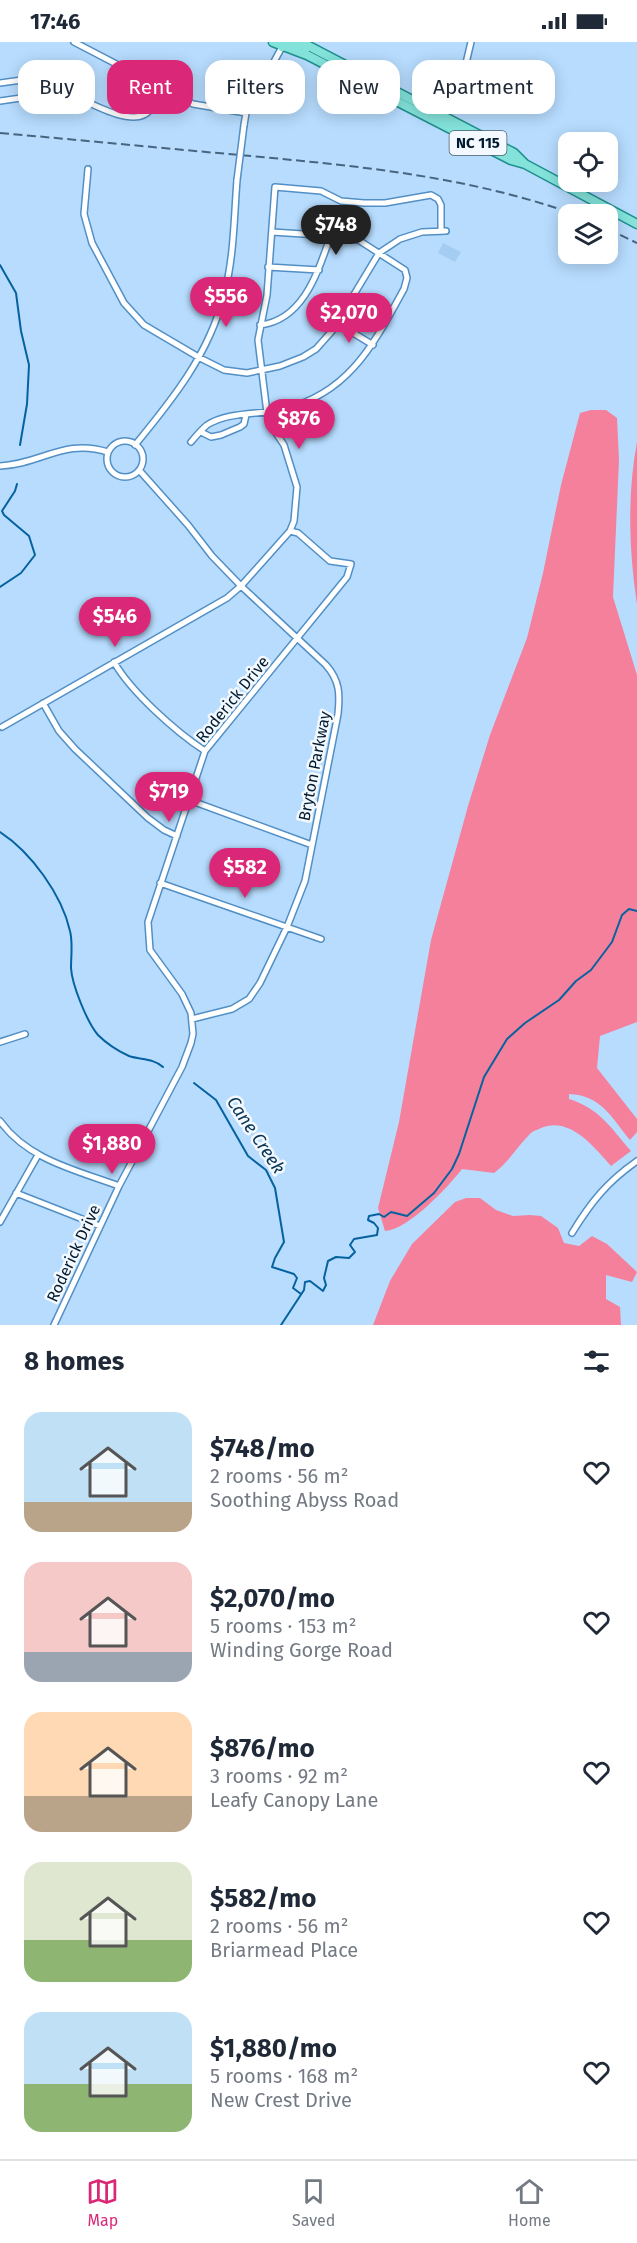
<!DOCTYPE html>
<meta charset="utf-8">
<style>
:root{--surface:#fff;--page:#f2f2f3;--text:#1f2937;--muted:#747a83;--line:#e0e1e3;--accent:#db2777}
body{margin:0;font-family:"Fira Sans",sans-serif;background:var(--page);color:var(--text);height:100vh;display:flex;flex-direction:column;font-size:22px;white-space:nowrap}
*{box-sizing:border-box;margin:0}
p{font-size:20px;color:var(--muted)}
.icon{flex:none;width:33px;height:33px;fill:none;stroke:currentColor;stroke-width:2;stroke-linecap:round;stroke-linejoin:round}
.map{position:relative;height:1283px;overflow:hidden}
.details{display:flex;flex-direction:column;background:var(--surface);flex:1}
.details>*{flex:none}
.guide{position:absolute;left:18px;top:18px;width:602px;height:54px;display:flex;gap:12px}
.tools{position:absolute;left:558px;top:90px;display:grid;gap:12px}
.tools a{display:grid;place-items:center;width:60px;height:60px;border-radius:12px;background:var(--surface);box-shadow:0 3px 15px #0003;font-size:30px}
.price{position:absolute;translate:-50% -51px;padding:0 14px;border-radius:21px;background:var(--accent);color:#fff;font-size:20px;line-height:39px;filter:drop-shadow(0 2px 3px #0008)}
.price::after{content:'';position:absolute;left:50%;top:36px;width:18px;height:14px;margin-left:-9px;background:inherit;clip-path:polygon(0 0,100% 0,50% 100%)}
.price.current{background:#222;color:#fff}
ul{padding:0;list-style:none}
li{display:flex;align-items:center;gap:18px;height:150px;padding:0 24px}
li span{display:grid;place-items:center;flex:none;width:168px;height:120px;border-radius:18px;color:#555}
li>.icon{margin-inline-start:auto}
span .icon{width:72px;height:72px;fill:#fffc;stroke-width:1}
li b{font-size:26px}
h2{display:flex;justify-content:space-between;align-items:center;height:72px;padding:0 24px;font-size:26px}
.pill{padding:0 21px;border-radius:18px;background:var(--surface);box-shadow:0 3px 15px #0003;font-size:21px;line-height:54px}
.pill.current{background:var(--accent);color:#fff}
.status{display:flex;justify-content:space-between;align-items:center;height:42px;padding:0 30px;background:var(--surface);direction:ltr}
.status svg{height:16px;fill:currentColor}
.menu{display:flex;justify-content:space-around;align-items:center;height:84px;border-top:2px solid var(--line);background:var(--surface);font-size:16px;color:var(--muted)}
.menu a{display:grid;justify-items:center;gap:3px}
.menu .current{color:var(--accent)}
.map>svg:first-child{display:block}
.built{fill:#a5cdf2}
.green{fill:#f5809b}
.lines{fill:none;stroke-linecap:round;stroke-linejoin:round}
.stream{stroke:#06629f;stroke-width:2}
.street-casing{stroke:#528fc4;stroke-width:8}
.primary-casing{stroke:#20908f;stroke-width:11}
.street{stroke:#fff;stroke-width:5}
.primary{stroke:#83e3db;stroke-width:8}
.rail{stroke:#48657f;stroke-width:2;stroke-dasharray:9 4.5;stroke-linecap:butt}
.street-bridge-casing{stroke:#528fc4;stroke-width:8;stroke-linecap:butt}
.street-bridge{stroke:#fff;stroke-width:5}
.labels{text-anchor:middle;stroke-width:5;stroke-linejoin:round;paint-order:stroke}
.shield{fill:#f3f9ff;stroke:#4a5d6d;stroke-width:1.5}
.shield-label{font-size:15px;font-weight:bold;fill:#021a2e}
.street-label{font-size:16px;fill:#021a2e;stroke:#f3f9ff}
.water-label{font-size:18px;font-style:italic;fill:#0b3554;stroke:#f3f9ff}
</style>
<div class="status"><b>17:46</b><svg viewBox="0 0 49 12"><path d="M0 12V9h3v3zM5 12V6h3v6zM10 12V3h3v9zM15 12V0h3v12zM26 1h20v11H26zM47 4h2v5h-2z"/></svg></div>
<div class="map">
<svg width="637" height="1283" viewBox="0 0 637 1283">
<rect width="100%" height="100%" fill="#b7dcfe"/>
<!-- built -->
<path class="built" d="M443,201l18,9 -6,10 -17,-9z"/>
<!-- green -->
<path class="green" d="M591,368h15l11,8 2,42 -6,137 24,78v347l-37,14 -3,32 40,51v13l-7,8c-19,-23 -29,-45 -61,-46v5c30,9 42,29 62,52l-20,15c-17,-19 -41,-50 -70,-38 -4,2 -9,3 -12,7 -13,13 -20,27 -35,38l-32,-4c-14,18 -54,61 -77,62l-7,-23 21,-86 32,-182 37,-134 22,-71 37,-97 16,-65 18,-88 19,-72z
M637,400v162c-8,-53 -10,-109 0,-162z
M466,1156h14l16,12 17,6 17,-1 11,1 17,12 6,15 15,3 13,-10 15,8 30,28 -5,10 -26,-7v24l14,8 1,18h-248l17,-44 22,-37 43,-42z"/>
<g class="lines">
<!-- stream -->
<path class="stream" d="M0,223l16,28 5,38 8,34 -2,39 -7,41
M0,545l21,-14 14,-18 -6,-19 -25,-21 -2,-4 13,-20 2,-7
M0,790c31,20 62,63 70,99 3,11 1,25 1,37 1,17 16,54 27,67 8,8 20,16 31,21 12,4 24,2 34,11
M194,1041l22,17 32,56 18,14 9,18 9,54 -9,16 -3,9 22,7 3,4 -4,10 8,6
M281,1283l23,-35 1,-8 5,-1 13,10 3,-6 -2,-7 4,-17 8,-4 13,1 6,-6 -5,-7 4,-6 23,-4 1,-7 -4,-5 -6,-3 1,-4 10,-2 5,3 7,-5 16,4 27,-23 18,-24 7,-15 25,-77 23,-38 18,-16 34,-23 17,-19 15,-11 21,-28 10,-27 7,-6 8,2"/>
<defs>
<path id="street" d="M74,0l119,62 53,9
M0,41l43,-6 4,17
M0,59l62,-9 7,1c17,8 66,37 81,17 5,-6 7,-16 10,-22
M444,75l18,-37 9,-38
M244,83l2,-12 36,-66
M88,127l-4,45 8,29 32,60 20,22 56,33 24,12 23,3 14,-3 19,-4 23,-9 13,-8 16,-18 47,-78 21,-14 22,-7 24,-1
M268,225l51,3
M337,281l36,22
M260,283c44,-5 58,-54 71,-90
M201,390l10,5 10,-2 19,-8 4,-3 2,-9
M107 417a18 18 0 1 1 36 0a18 18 0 1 1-36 0Z
M191,400c5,-6 11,-13 16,-17 22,-14 53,-10 77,-16 66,-16 90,-66 120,-120l3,-11 -2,-8 -45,-29 -10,-4 -78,-5
M135,403c38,-46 74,-91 89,-150 10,-37 10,-77 13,-115
M0,424c42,-2 64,-28 108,-14
M139,428l49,55 24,31 29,30 85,79c14,16 14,29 12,49l-33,167 -18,46 -27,56 -11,16 -17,10 -40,10
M290,489l4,-10 3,-34 -13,-42 -10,-15 -7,-17 -9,-73 9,-45 8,-108 46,4 20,10 23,2h21l46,-8 7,4 3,6v25
M114,620c17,30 62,70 91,89
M43,661l16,28 16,18 73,69 16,12 13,6
M2,685l225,-129 14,-12 49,-55 8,2 32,28 21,3 -4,13 -142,174 -57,171 2,28 32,44 9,19 2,21 -2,9 -9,24 -63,119 -65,139
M189,758l123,45
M160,841l161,56
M0,1000l25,-8
M0,1079c28,39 76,49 119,65
M16,1151l84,33
M0,1180l38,-67
M572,1191c19,-31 35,-51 65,-72"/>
<path id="primary" d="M273,0l34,13 204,105 14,4 112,60
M301,0l213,111 10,10
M282,5l9,-4 14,7"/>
</defs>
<!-- street casing -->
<use href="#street" class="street-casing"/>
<!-- primary casing -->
<use href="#primary" class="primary-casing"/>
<!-- street -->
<use href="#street" class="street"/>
<!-- primary -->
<use href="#primary" class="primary"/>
<!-- rail -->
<path class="rail" d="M0,91c80,7 160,15 240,22 116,11 223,20 334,59
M608,187l29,14"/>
<defs>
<path id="street-bridge" d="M237,138l7,-55"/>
</defs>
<!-- street-bridge casing -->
<use href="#street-bridge" class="street-bridge-casing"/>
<!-- street-bridge -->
<use href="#street-bridge" class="street-bridge"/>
</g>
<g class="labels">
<!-- shield labels -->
<rect class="shield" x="449.5" y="89" width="57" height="24" rx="4.5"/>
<g class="shield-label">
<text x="478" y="106">NC 115</text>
</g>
<!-- street labels -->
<g class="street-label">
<text transform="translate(232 657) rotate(-51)" y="6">Roderick Drive</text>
<text transform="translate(314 724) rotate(-79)" y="6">Bryton Parkway</text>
<text transform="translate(73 1211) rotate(-65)" y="6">Roderick Drive</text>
</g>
<!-- water labels -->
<g class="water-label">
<text transform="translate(256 1093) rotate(56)" y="6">Cane Creek</text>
</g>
</g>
</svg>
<div class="tools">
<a><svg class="icon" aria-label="locate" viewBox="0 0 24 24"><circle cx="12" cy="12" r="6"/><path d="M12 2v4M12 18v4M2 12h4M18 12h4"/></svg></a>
<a><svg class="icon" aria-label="layers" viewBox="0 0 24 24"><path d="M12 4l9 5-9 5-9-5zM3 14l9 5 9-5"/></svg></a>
</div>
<b class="price current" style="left:336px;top:214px">$748</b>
<b class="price" style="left:226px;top:286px">$556</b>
<b class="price" style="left:349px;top:302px">$2,070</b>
<b class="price" style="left:299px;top:408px">$876</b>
<b class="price" style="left:115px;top:606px">$546</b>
<b class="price" style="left:169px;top:781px">$719</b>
<b class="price" style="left:245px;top:857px">$582</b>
<b class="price" style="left:112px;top:1133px">$1,880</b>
<div class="guide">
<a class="pill">Buy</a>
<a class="pill current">Rent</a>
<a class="pill">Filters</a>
<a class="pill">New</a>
<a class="pill">Apartment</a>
</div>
</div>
<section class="details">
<h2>8 homes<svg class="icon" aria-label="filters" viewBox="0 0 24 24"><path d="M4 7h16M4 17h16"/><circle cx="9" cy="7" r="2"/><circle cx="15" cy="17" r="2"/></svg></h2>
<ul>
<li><span style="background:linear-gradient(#bfe0f5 75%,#b9a48a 0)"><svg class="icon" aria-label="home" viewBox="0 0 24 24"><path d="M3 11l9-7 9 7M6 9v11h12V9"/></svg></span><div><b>$748/mo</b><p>2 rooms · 56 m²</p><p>Soothing Abyss Road</p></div><svg class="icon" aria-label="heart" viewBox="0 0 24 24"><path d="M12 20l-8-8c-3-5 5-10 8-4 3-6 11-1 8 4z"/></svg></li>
<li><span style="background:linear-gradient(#f6c9c9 75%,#9aa5b1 0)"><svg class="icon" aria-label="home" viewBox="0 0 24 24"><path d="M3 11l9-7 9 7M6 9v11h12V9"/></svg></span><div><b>$2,070/mo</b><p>5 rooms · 153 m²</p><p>Winding Gorge Road</p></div><svg class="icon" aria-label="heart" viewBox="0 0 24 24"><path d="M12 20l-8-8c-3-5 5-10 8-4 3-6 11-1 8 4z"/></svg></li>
<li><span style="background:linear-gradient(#ffd9b3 70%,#b9a48a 0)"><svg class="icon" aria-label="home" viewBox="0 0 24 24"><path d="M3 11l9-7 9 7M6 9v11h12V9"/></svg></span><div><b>$876/mo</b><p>3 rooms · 92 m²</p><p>Leafy Canopy Lane</p></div><svg class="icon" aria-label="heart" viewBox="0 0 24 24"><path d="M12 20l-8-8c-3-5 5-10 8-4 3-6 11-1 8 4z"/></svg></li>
<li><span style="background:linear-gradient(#dfe7d0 65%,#8fb573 0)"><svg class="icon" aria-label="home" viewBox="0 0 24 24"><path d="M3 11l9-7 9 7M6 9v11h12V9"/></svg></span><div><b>$582/mo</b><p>2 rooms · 56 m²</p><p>Briarmead Place</p></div><svg class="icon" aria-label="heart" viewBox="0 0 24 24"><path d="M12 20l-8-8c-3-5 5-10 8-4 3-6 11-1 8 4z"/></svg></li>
<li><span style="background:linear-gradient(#bfe0f5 60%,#8fb573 0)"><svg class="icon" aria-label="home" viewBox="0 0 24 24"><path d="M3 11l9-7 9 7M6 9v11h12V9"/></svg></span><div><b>$1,880/mo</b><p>5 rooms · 168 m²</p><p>New Crest Drive</p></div><svg class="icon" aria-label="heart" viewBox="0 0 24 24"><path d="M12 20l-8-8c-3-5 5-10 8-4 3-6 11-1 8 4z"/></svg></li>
</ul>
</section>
<nav class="menu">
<a class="current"><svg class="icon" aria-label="map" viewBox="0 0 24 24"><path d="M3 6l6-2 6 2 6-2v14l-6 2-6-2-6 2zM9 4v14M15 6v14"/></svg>Map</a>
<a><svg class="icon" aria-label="saved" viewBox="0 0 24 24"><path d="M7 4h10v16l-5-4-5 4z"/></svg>Saved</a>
<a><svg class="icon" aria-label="home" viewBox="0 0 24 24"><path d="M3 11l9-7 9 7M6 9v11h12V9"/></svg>Home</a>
</nav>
